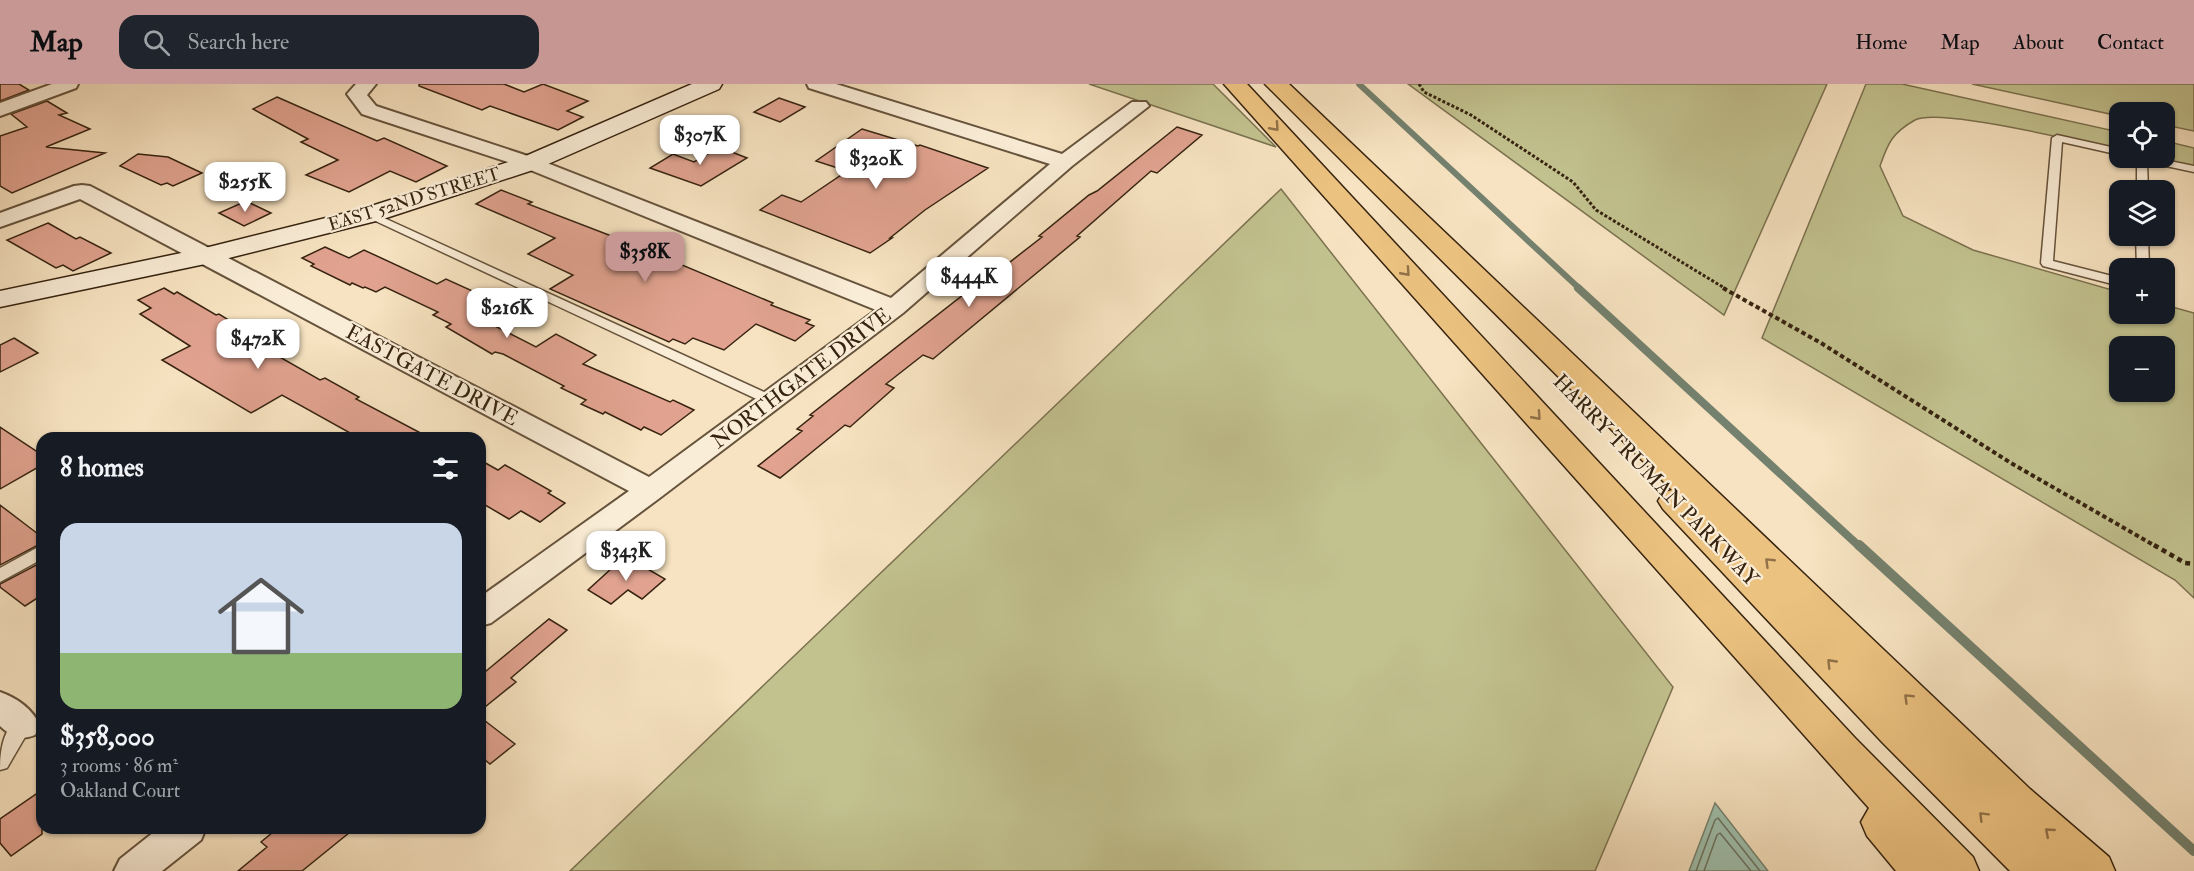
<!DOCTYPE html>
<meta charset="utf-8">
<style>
:root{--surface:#171b24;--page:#20242c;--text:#f1f3f6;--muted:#9ea1a6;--accent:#c59692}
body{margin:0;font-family:"IM FELL Double Pica",serif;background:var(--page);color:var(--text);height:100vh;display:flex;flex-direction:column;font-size:22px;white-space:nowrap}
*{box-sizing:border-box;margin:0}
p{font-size:20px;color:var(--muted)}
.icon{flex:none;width:33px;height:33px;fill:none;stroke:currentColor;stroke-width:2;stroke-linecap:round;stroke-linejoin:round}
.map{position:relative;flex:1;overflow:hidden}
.panel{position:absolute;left:36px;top:348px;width:450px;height:402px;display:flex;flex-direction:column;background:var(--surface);border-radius:18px;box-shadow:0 2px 4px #0004}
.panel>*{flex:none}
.controls{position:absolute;left:2109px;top:18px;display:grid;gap:12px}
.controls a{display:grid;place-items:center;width:66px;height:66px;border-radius:12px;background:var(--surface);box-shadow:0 2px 4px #0004;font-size:30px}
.price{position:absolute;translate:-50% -51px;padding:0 14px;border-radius:12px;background:#fff;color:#222;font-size:20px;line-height:39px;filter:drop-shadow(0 2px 3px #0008)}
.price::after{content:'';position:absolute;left:50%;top:36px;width:18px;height:14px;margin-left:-9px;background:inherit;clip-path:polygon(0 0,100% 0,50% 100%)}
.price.selected{background:var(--accent);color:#111}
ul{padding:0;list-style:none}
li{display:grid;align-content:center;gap:12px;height:318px;padding:0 24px}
li span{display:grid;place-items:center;height:186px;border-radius:18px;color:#555}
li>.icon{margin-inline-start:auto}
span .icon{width:108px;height:108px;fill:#fffc;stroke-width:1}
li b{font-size:26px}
h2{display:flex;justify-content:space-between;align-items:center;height:72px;padding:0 24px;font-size:26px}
header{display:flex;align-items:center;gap:36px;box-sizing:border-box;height:84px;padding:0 30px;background:var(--accent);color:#111}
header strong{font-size:28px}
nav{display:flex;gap:33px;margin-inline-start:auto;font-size:21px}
.search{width:420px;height:54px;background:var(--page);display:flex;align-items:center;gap:15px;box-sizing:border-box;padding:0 21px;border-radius:18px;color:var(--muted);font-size:22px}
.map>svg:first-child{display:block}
.green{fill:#c2c28f;stroke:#7c7250;stroke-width:1.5;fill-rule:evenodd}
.water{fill:#9ebfac;stroke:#74816e;stroke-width:1.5}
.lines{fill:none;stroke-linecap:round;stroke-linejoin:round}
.shore{stroke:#6a715e;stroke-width:1.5}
.stream-far2{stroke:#74816e;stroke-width:6}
.stream-far1{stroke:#74816e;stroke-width:8}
.stream{stroke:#74816e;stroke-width:10}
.building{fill:#e1a390;stroke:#362310;stroke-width:1.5}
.service-casing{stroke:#66533c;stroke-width:3}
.minor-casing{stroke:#66533c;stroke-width:4}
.secondary-casing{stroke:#362310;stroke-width:3}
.motorway-casing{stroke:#362310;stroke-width:3}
.path-far2{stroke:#362310;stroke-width:3;stroke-dasharray:3 2;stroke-linecap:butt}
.path-far1{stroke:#362310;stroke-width:4;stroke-dasharray:4.5 3;stroke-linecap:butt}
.path{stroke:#362310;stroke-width:4.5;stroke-dasharray:5 4;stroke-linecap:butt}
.service{fill:#faedd7;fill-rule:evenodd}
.minor{fill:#faedd7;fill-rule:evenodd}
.secondary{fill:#faedd7;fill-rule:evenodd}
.motorway{fill:#ecc280;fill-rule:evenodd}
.oneway{stroke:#917248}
.labels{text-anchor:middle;stroke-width:4.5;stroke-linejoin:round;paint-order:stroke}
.far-street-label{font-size:18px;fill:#362310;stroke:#faedd7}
.street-label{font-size:21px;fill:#362310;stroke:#faedd7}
</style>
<header>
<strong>Map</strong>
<div class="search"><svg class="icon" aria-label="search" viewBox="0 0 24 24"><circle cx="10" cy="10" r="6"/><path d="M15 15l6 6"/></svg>Search here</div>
<nav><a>Home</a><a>Map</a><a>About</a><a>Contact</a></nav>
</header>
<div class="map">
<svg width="2194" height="787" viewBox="0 0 2194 787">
<rect width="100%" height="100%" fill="#f7e3c1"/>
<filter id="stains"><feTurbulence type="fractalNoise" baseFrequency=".00333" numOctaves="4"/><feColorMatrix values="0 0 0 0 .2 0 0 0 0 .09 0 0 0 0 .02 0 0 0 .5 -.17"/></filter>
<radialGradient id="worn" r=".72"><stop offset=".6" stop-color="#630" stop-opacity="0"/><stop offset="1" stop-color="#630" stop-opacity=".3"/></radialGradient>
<!-- green -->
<path class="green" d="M1089,0h124l63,63z
M1408,0h419l-103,231z
M1866,0h36l217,48v19c-34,-8 -179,-44 -204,-31 -23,13 -27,23 -35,46l23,50 70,34 146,42 1,22h44l1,-9 29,8v285l-19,-18 -413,-242zM2120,262h44v46h-44z
M1972,0h222v47l-29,-6 -1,-13h-44l-1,4z
M2165,57l29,7v18l-42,-8h12z
M1281,105l392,498 -78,184h-1025z"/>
<!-- water -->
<path class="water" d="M1715,719l53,68h-79z"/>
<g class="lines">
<!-- shore -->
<path class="shore" d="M1696,787l19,-51 3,-2 42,53
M1704,787l13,-36 3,-2 31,38"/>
<!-- stream-far2 -->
<path class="stream-far2" d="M1359,0l221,205"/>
<!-- stream-far1 -->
<path class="stream-far1" d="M1578,204l282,259"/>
<!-- stream -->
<path class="stream" d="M1859,461l335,306"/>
</g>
<!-- building -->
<path class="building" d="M0,0h19l10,6 -29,11z
M419,0h85l20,8 19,-8 45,17 -21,10 16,6 -25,13 -68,-24 -8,4 -63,-24z
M277,13l100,44 7,-3 63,28 -31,16 -26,-11 -41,21 -43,-17 32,-15 -37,-18 7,-3 -55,-30z
M779,14l26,9 -25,15 -26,-10z
M47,17l20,12 -8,2 31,14 -44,18 59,6 -93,40 -12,-7v-50l27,-9 -16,-13z
M1177,43l25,8 -45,38 -6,-2 -74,65 3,1 -147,122 -10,-4 -37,29 8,4 -44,39 -5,-2 -65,53 -22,-12 44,-35 -5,-2 16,-13 -3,-1 181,-142 10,-4 41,-32 -3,-1 50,-41 8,-4z
M862,45l56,17 2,-1 68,23 -63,42 -35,28h2l-22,15 -110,-43 22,-15 19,7 46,-31 -31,-10z
M719,63l28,11 -46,28 -51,-18 23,-14 21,8z
M138,70l30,3 34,16 -29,13 -6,-3 -6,2 -41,-19z
M501,106l31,12 -4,2 99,38 146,61 -2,2 39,15 -4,3 8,3 -19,15 -39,-17 -32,26 -31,-12 -8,6 -12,-5 -4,3 -119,-53 23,-14 -45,-21 27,-16 -79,-34z
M246,117l25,12 -27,13 -25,-13z
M48,139l28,16 4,-2 31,16 -38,18 -10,-6 -7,3 -49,-28z
M325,163l24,11 15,-8 73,34 9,-5 64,29 -23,14 49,25 20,-13 40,21 -13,9 87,38 3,-2 21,10 -33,25 -17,-8 -3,3 -36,-18 -2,2 -22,-10 5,-4 -25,-12 3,-2 -61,-32 -8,-2 -3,2 -46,-27 5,-3 -18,-9 5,-3 -53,-25 -9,5 -11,-5 -2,1 -11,-5 -2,2 -39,-19 3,-2 -12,-6z
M164,204l10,6 3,-2 39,23 3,-1 42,26 -6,3 65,37 5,-2 34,19 -3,2 74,39h-71l-77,-43 -31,18 -89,-53 28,-14 -50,-32 11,-6 -13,-8z
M14,254l24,15 -38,19v-27z
M0,343l42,28v10l-42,24z
M480,376l18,10 7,-5 46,26 -3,2 17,10 -25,19 -19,-11 -12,8 -29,-17z
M0,421l42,32v6l-42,22z
M629,474l36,21 -23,20 -14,-9 -17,14 -23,-14 25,-23 3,1z
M42,478v33l-17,11 -25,-19v-3z
M549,535l18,11 -56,48 5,4 -36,29v-35z
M480,633l35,27 -25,20 -10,-8z
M42,706v44l-31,22 -11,-13v-24z
M278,744h77l-53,43h-64l29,-24 -6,-5z"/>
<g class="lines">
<defs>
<path id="service" d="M2057,51l63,14v6l-58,-13 -9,119 67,17v8l-77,-20 -2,-3 11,-125z
M2137,74h18l39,8v6l-47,-10 1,28h-11z
M371,128l404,185 2,3 -2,3h-10l-398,-186 -2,-2z
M2136,152h12l1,32h-12z
M42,461v14l-42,23v-14z
M23,633l6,3 3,5 -25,43 -7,2c0,-18 3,-46 23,-53z"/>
<path id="minor" d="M52,0h26l-2,4 -76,28v-13z
M356,0h20l-9,11 9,11 161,53 354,139 159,-134 -241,-76 -2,-4h29l226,70 70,-52h14l3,4 -77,60 -169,147 -242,184 -170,126 -11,3v-29l149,-106 -549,-292 -80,28v-14l74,-27 8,-1 8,1 559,291 227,-167 -353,-143 -161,-53 -15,-20z
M0,608c17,6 32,17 40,33l-5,10c-15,6 -23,2 -35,-9z
M159,744h47l-5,12 -39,31h-48l6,-12z"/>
<path id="secondary" d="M692,0h30l-3,5 -180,79 -159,52 -175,44 -205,43v-16l205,-43 157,-39 159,-51z"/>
<path id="motorway" d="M1224,0h23l608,654 118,119 6,14h-83l-29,-35 -6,-14 8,-14z
M1265,0h24l741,705 79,68 6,14h-105l-128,-129 -219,-233 -5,-8 5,-8 9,-3z"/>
</defs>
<!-- service casing -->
<use href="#service" class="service-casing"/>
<!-- minor casing -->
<use href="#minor" class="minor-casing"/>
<!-- secondary casing -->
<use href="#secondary" class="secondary-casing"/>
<!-- motorway casing -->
<use href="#motorway" class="motorway-casing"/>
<!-- path-far2 -->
<path class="path-far2" d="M1419,0l5,8 47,23 102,67 23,28 130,79"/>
<!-- path-far1 -->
<path class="path-far1" d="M1723,204l98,55 190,120 146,84"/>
<!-- path -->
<path class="path" d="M2154,461l31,18 9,1"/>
<!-- service -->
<use href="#service" class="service"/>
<!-- minor -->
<use href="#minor" class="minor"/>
<!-- secondary -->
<use href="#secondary" class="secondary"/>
<!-- motorway -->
<use href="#motorway" class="motorway"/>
</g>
<!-- one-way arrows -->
<defs><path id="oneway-chevron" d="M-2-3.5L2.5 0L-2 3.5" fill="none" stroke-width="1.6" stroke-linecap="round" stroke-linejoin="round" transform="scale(1.5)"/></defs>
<g class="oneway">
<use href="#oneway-chevron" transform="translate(1275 43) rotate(48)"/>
<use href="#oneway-chevron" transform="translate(1406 188) rotate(48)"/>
<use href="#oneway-chevron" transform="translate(1537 332) rotate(48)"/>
<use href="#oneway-chevron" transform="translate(1769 478) rotate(-136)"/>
<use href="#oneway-chevron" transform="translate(1831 579) rotate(-134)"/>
<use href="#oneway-chevron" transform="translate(1908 614) rotate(-136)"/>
<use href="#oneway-chevron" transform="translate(1983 732) rotate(-135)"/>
<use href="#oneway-chevron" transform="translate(2049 748) rotate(-139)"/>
</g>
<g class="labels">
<!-- far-street labels -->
<g class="far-street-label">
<text transform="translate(414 115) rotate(-17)" y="6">EAST 52ND STREET</text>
</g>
<!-- street labels -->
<g class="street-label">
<text transform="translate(432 291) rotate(28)" y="7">EASTGATE DRIVE</text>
<text transform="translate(801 294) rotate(-37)" y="7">NORTHGATE DRIVE</text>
<text transform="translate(1656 396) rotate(46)" y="7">HARRY TRUMAN PARKWAY</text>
</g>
</g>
<rect width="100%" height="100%" filter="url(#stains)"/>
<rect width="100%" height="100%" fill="url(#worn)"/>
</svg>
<div class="controls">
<a><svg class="icon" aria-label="locate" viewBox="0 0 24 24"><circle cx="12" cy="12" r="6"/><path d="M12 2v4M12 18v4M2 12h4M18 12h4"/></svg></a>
<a><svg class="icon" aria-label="layers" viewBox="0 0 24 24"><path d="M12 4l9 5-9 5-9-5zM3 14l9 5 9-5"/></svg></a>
<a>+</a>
<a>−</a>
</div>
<b class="price" style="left:700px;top:82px">$307K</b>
<b class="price" style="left:876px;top:106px">$320K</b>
<b class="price" style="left:245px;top:129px">$255K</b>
<b class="price selected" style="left:645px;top:199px">$358K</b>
<b class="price" style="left:969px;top:224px">$444K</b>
<b class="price" style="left:507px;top:255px">$216K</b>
<b class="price" style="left:258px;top:286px">$472K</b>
<b class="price" style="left:626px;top:498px">$343K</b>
<section class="panel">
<h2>8 homes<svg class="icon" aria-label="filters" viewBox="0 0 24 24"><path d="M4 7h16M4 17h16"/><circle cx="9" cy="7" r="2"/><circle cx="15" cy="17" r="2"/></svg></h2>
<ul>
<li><span style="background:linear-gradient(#c9d6e8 70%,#8fb573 0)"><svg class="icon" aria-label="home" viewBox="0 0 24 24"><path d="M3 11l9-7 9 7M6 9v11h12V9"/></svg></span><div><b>$358,000</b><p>3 rooms · 86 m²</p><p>Oakland Court</p></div></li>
</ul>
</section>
</div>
